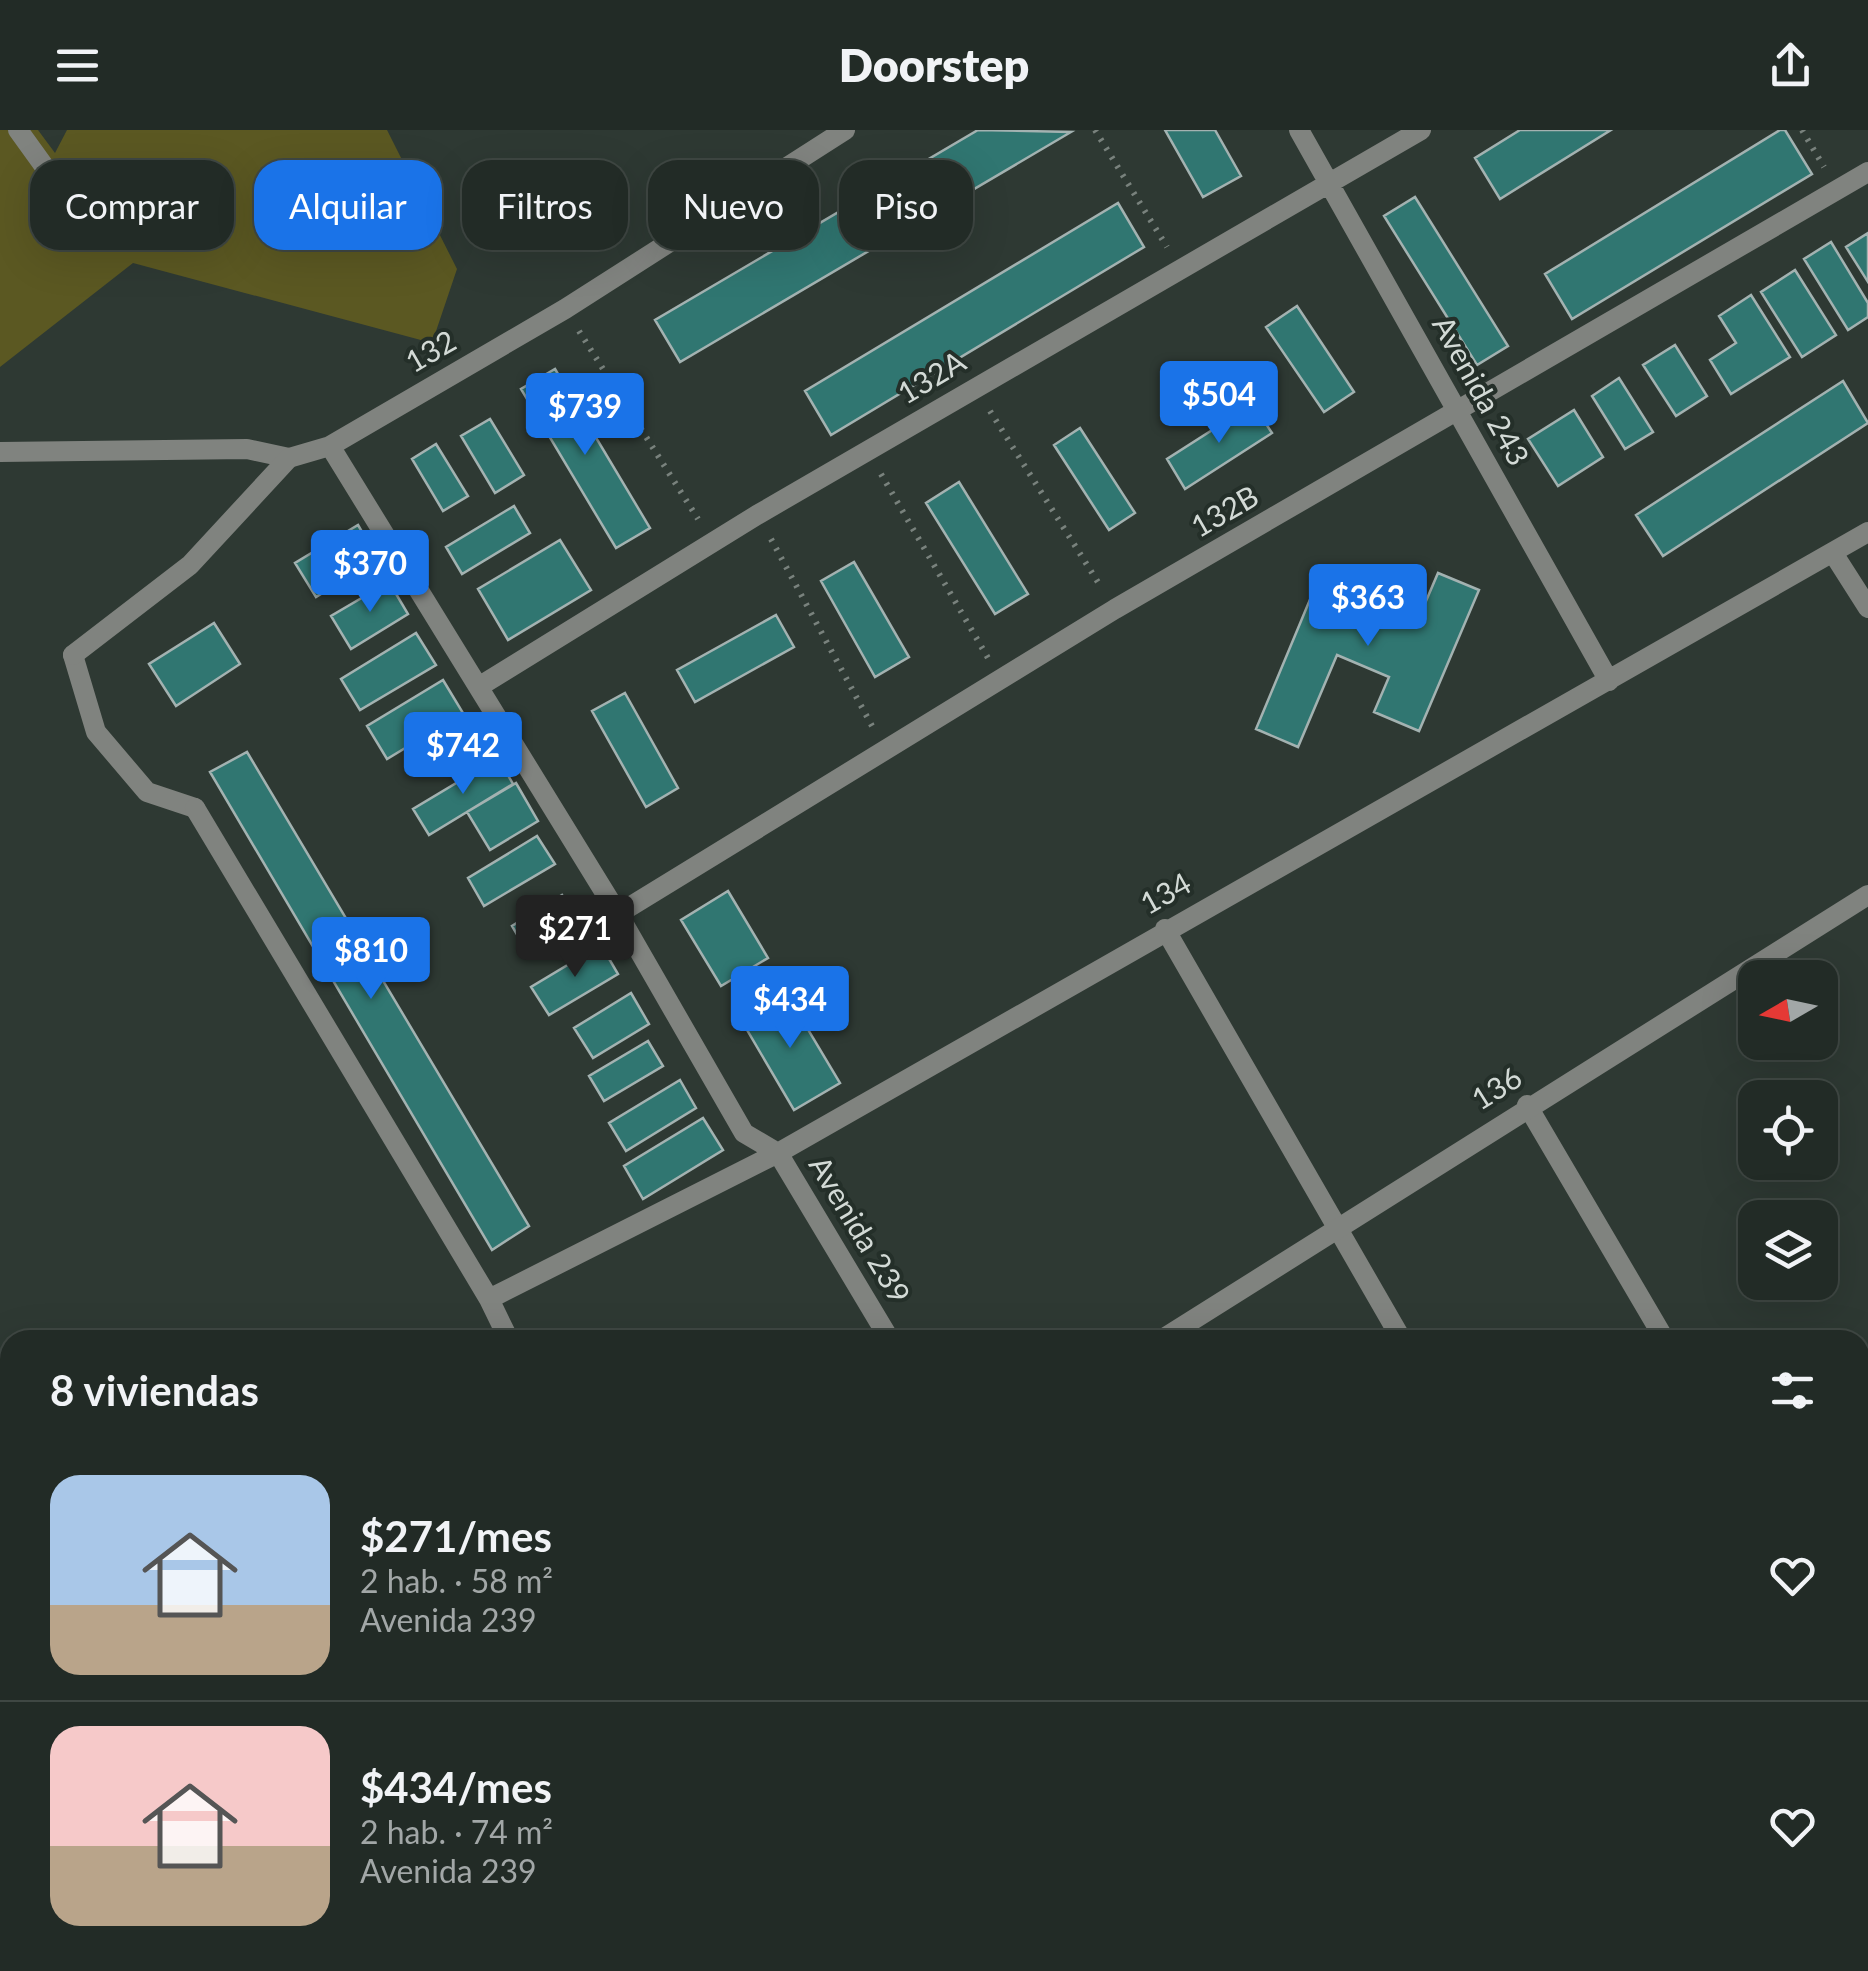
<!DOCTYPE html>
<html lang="es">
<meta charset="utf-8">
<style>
:root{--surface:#222b26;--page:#2e3732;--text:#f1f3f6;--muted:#a2a7a7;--line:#3f4743;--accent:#1a73e8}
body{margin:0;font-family:Lato,sans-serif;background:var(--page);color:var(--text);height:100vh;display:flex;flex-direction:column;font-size:38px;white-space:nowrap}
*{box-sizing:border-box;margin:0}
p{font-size:32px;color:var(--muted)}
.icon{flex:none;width:55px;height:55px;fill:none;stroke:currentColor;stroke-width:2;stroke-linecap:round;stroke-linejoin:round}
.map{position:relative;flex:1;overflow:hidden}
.details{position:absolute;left:0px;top:1200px;width:1870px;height:642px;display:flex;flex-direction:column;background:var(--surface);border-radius:30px 30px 0 0;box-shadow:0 10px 40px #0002,0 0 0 2px var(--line)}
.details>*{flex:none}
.top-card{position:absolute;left:30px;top:30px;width:1000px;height:90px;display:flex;gap:20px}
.needle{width:65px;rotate:261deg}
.controls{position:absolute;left:1738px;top:830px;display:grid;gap:20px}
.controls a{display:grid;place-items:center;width:100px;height:100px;border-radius:20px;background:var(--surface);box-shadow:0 10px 40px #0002,0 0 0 2px var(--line);font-size:50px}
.price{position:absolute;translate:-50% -85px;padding:0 22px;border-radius:10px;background:var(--accent);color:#fff;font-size:32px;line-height:65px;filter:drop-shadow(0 2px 5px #0008)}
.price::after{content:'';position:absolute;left:50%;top:60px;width:30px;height:22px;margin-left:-15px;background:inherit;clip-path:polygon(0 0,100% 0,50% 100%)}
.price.current{background:#222;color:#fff}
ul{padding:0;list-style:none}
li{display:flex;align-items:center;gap:30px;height:250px;padding:0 50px}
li+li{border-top:2px solid var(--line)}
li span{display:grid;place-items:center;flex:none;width:280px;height:200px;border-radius:30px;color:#555}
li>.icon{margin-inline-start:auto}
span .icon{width:120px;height:120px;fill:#fffc;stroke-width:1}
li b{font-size:42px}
h2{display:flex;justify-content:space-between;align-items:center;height:120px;padding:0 50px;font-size:42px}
.pill{padding:0 35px;border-radius:30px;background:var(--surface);box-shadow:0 10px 40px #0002,0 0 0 2px var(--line);font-size:35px;line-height:90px}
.pill.current{background:var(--accent);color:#fff}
header{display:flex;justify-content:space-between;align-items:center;height:130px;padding:0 50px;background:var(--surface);font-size:45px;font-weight:800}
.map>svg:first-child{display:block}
.green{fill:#5b5822}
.building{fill:#307671;stroke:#a3b2b1;stroke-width:2.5}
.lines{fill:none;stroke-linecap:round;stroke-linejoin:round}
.path{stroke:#79827d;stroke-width:6;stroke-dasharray:2.5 8;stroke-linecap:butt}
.service{stroke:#80837f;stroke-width:20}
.minor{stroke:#80837f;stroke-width:20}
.tertiary{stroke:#80837f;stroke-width:20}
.labels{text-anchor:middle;stroke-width:8;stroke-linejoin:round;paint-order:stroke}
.street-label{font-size:30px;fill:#d3dad6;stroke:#242f29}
</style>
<header><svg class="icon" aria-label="menu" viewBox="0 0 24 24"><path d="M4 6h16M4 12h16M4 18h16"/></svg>Doorstep<svg class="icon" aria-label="share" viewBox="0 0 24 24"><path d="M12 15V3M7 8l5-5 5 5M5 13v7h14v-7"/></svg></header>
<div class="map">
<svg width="1868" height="1841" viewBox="0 0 1868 1841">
<rect width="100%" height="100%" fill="#2e3933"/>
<!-- green -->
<path class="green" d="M0,0h38l17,23 12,-23h320l70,139 -25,74 -299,-80 -133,104z"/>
<!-- building -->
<path class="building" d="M978,0l93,2 -391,230 -25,-42z
M1165,0h50l26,46 -38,21z
M1520,0h91l-111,69 -25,-41z
M1780,0h5l27,44 -240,145 -27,-45z
M1415,67l93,149 -31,19 -93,-149z
M1118,73l26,44 -313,188 -26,-44z
M1868,103v49l-22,-35z
M1831,112l37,61v14l-20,13 -44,-71z
M1795,140l41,65 -34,22 -41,-65z
M1751,165l39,62 -59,37 -21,-34 26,-17 -17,-27z
M1297,176l57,86 -30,20 -58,-85z
M1675,215l32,51 -31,20 -33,-51z
M555,239l95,159 -34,20 -95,-159z
M1619,248l34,54 -28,17 -33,-53z
M1843,251l25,42 -205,133 -27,-41z
M1253,274l19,29 -87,56 -18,-30z
M1574,280l29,47 -45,29 -30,-47z
M490,289l34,56 -29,18 -34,-57z
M1080,298l55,85 -26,17 -55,-85z
M436,314l32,52 -25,15 -31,-52z
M959,352l69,112 -33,20 -69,-111z
M514,376l16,27 -68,41 -16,-27z
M358,395l20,34 -62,38 -21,-34z
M560,410l31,50 -83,50 -30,-51z
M854,432l55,95 -34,20 -54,-96z
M1324,436l99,42 15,-35 41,17 -60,141 -45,-19 15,-35 -52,-22 -39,92 -42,-18z
M389,452l19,32 -57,35 -20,-33z
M776,485l18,32 -99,55 -18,-32z
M214,493l26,41 -64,42 -27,-42z
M416,503l20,32 -76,45 -19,-31z
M443,550l20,33 -76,46 -20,-33z
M625,563l53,95 -32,19 -54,-96z
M467,593l16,29 -33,20 -16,-28z
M247,622l282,474 -37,24 -282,-478z
M498,628l15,26 -84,51 -16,-26z
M516,653l22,38 -48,29 -23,-38z
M537,706l18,28 -71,42 -16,-28z
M728,761l40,67 -47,28 -40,-66z
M562,765l15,24 -51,31 -14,-24z
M601,815l17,29 -69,41 -18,-28z
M785,861l55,92 -46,27 -54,-92z
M631,863l18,31 -56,34 -19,-30z
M648,911l15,25 -59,35 -15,-25z
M680,950l16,28 -70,43 -17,-28z
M703,988l20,32 -80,49 -19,-33z"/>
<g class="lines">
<!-- path -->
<path class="path" d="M1095,0l72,117
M1802,0l22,37
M579,201l119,188
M990,281l111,176
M881,344l107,184
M771,409l101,187"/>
<!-- service -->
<path class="service" d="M18,0l62,86
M0,322l247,-3 42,9
M73,525l23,77 51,60 48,16"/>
<!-- minor -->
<path class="minor" d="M1299,0l310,551
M330,316l288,468 126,219 34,20 112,187
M1833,423l35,55
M73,525l117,-90 99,-107 41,-12 235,-137 280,-179
M480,556l277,-171 664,-385
M195,678l294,491 20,41
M618,784l497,-305 753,-437
M1165,799l237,411
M1527,975l138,235
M489,1169l289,-146 1090,-621
M0,1338l10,21
M1860,1398l8,-4
M0,1645l10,16
M1860,1734l8,-4
M113,1832l6,9
M495,1832l5,9
M798,1832l4,9
M1247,1832l5,9
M1752,1832l5,9
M1003,1841l18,-9
M1651,1841l16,-9"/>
<!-- tertiary -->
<path class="tertiary" d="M1161,1210l707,-445
M188,1841l13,-9"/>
</g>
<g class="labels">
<!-- street labels -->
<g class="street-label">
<text transform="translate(431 222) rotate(-30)" y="10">132</text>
<text transform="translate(932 248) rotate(-31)" y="10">132A</text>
<text transform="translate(1480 261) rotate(61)" y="10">Avenida 243</text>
<text transform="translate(1225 382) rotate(-30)" y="10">132B</text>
<text transform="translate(1166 764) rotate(-29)" y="10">134</text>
<text transform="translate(1497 959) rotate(-32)" y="10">136</text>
<text transform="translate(859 1100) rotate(59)" y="10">Avenida 239</text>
</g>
</g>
</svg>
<div class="controls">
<a><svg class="needle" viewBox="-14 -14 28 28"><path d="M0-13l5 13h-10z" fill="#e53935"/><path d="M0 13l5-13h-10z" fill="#a2a7a7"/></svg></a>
<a><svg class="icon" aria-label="locate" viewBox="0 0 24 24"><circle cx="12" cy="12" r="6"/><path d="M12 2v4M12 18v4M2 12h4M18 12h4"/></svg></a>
<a><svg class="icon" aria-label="layers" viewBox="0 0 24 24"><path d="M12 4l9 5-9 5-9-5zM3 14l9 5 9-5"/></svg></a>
</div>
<b class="price" style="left:1219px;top:316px">$504</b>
<b class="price" style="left:585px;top:328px">$739</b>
<b class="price" style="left:370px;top:485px">$370</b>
<b class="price" style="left:1368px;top:519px">$363</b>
<b class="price" style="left:463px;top:667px">$742</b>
<b class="price current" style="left:575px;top:850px">$271</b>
<b class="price" style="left:371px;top:872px">$810</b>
<b class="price" style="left:790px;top:921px">$434</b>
<div class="top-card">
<a class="pill">Comprar</a>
<a class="pill current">Alquilar</a>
<a class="pill">Filtros</a>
<a class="pill">Nuevo</a>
<a class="pill">Piso</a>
</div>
<section class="details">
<h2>8 viviendas<svg class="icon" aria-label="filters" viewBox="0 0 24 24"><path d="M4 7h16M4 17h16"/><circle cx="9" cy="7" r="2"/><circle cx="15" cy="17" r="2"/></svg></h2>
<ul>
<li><span style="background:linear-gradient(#a9c7e8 65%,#b9a48a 0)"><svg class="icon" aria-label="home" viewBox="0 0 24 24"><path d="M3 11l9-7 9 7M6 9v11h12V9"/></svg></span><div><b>$271/mes</b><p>2 hab. · 58 m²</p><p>Avenida 239</p></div><svg class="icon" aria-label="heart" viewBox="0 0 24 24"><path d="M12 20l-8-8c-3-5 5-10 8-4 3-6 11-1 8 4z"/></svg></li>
<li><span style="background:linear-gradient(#f6c9c9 60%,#b9a48a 0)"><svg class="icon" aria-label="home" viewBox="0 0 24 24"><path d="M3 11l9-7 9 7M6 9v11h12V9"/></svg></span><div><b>$434/mes</b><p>2 hab. · 74 m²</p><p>Avenida 239</p></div><svg class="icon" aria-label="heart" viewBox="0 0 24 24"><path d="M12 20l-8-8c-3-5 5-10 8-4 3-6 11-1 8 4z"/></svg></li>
</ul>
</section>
</div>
